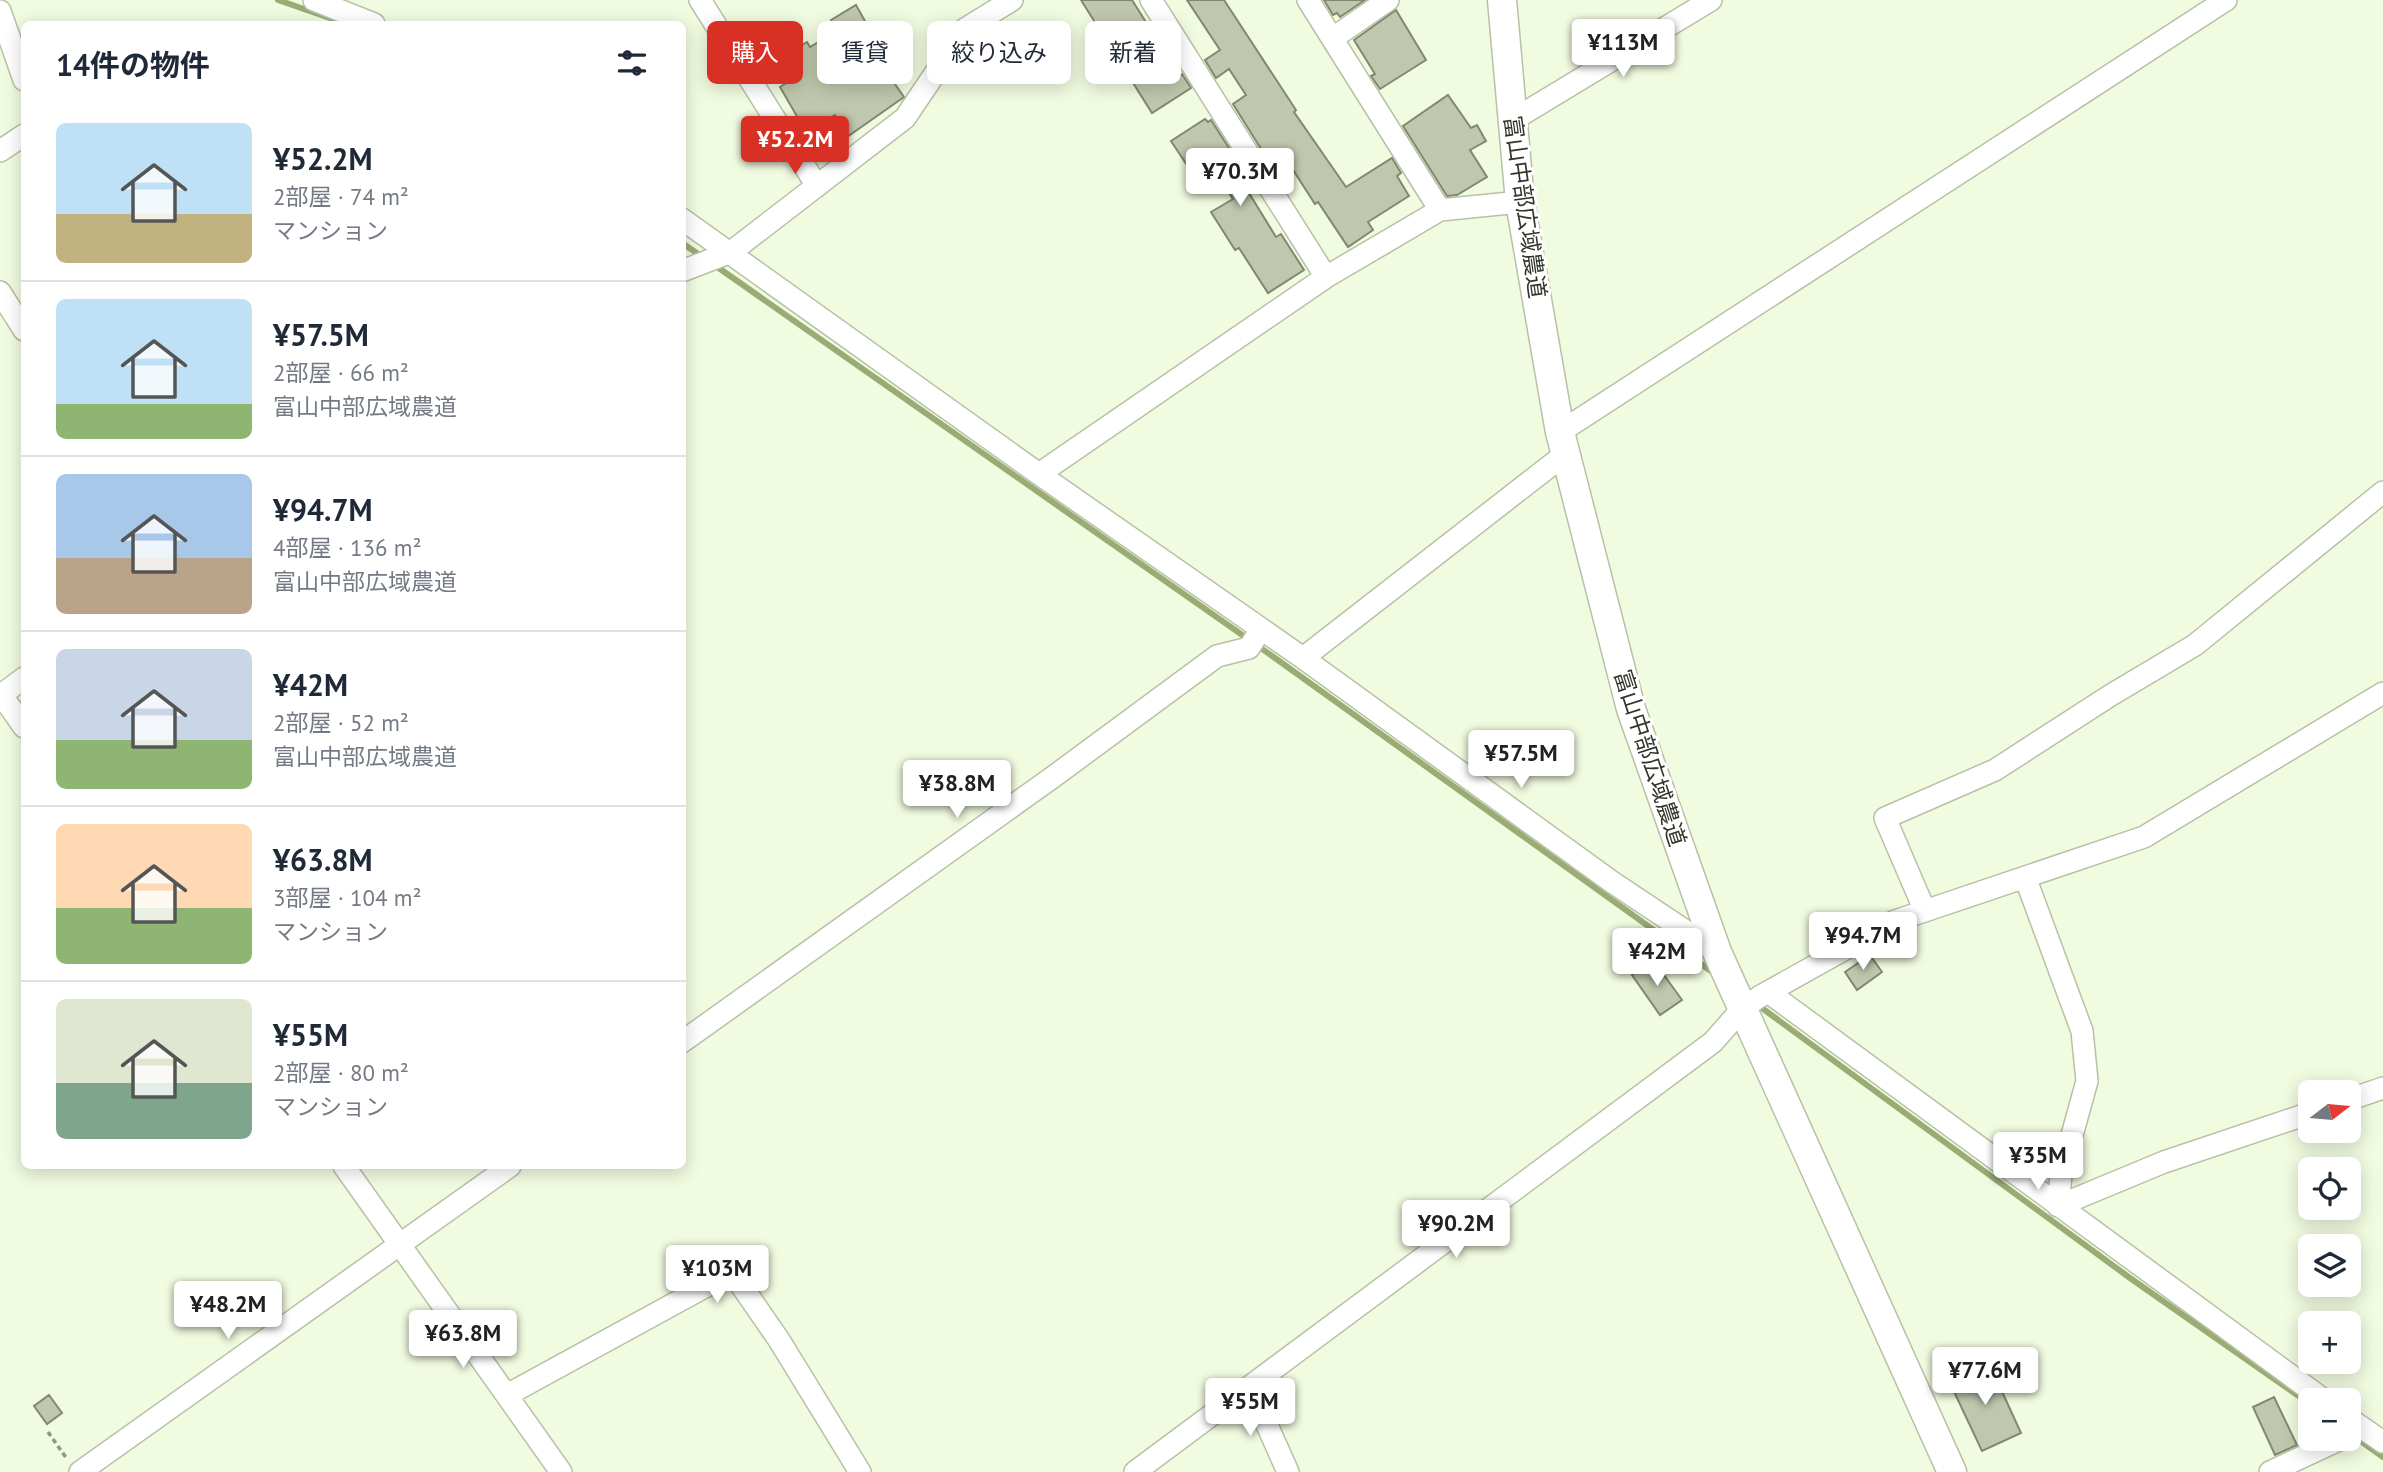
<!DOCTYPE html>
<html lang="ja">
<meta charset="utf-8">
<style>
:root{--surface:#fff;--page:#f2f2f3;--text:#1f2937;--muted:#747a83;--line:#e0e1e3;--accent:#d93025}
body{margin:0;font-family:"PT Sans","Noto Sans JP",sans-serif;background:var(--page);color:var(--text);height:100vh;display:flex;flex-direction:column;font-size:26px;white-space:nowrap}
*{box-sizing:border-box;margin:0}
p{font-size:23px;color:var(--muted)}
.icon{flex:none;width:38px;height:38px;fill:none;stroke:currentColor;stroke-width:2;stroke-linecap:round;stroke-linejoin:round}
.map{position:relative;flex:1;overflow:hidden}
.sheet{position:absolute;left:21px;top:21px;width:665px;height:1148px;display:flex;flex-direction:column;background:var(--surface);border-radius:10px;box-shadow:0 4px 18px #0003}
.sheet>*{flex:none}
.guide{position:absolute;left:707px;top:21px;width:665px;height:63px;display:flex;gap:14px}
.needle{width:46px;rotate:74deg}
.fabs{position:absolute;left:2298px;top:1080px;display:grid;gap:14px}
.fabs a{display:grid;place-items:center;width:63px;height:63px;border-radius:10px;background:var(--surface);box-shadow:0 4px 18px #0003;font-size:35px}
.price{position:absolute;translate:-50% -60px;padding:0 16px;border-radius:7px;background:#fff;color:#222;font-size:23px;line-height:46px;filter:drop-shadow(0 2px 4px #0008)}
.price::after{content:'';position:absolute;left:50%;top:42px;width:21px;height:16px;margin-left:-10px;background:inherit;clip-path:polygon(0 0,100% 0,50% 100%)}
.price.selected{background:var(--accent);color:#fff}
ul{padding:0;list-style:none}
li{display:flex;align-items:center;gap:21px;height:175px;padding:0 35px}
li+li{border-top:2px solid var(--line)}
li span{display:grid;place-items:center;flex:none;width:196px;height:140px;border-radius:10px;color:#555}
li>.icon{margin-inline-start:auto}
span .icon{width:84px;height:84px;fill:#fffc;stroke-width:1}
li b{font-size:30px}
h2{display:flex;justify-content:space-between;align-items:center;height:84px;padding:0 35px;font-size:30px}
.pill{padding:0 24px;border-radius:10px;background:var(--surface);box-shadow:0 4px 18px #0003;font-size:24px;line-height:63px}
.pill.selected{background:var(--accent);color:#fff}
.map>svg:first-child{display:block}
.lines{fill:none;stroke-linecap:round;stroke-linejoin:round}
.stream{stroke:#99ac74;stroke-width:6}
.building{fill:#bfc8ae;stroke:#808970;stroke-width:2}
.minor-casing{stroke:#b7c1a6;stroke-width:24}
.tertiary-casing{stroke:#b7c1a6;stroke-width:31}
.path{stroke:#909684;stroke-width:3.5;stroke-dasharray:5 3.5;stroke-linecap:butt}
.minor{stroke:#fff;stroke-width:21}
.tertiary{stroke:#fff;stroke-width:28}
.labels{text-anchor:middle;stroke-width:6;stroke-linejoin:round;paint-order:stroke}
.street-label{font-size:23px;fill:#32352b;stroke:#fff}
</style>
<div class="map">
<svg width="2383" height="1472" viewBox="0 0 2383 1472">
<rect width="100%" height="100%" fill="#f1fbe0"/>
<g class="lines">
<!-- stream -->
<path class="stream" d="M278,0l69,24
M682,243l22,15
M713,264l562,394 440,316
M1755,1003l375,275 180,126
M2348,1432l35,25"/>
</g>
<!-- building -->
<path class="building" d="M1081,0h51l48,76 2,-2 9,14 -39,25z
M1187,0h37l72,110 -2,2 52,75 46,-29 9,15 -4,3 12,20 -41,26 5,8 -25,17 -30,-45 -3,2 -29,-45 -13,9 -40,-64 13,-9 -17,-26 -13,9 -11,-18 15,-10z
M1324,0h41l-25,17 -3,-4 -4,2z
M856,5l23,41 -8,4 33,47 -57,40 -12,-22 -29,17 -26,-45 9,-6 -13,-21 31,-18 3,5 27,-16 -6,-11z
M1396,10l30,50 -46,29 -9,-13 4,-2 -21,-34z
M1448,95l23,33 6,-3 9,16 -16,9 17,27 -30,18 -10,1 -44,-70z
M1205,119l3,3 3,-2 39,61 -6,4 32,52 5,-3 23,36 -36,23 -29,-45 -4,2 -24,-38 22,-13 -27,-42 -17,11 -18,-27z
M1870,955l12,17 -25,18 -12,-18z
M1653,960l29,40 -22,15 -28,-40z
M1989,1363l32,70 -39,18 -33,-70z
M49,1395l13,18 -15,11 -13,-18z
M2274,1397l23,48 -22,10 -22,-48z"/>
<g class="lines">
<defs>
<path id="minor" d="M314,0l60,24
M700,0l117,186
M1151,0l175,277 114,-67
M1308,0l132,210 80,-8
M0,11l24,69
M1333,38l55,-38
M1513,120l198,-120
M0,151l24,-16
M682,219l357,255 264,184 309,224 105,70
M682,271l49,-19 174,-134 60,-89 47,-29
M0,292l24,38
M1560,432l666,-432
M1039,474l287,-197
M1303,658l261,-203
M0,693l24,34
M0,696l24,-18
M2025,877l57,154 5,50 -26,94 -3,31 106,-44 146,-49
M1925,911l-40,-93 110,-48 116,-75 84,-50 188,-153
M1768,992l556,408
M682,1042l371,-265 164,-121 32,-8 12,-19
M2348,1100l35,-12
M344,1166l217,306
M1250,1387l38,85
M507,1395l225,-123 47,68 81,132
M2348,1418l35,24
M80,1472l430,-306
M1135,1472l578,-430 29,-33 17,-12 136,-76 249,-84 239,-144
M2270,1472l73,-34"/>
<path id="tertiary" d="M1502,0l18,202 40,230 71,277 86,243 235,520"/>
</defs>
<!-- minor casing -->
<use href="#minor" class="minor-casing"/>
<!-- tertiary casing -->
<use href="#tertiary" class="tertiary-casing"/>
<!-- path -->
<path class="path" d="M48,1432l19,27"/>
<!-- minor -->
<use href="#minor" class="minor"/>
<!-- tertiary -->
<use href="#tertiary" class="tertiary"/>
</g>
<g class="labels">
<!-- street labels -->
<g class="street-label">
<text transform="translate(1525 207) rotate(82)" y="8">富山中部広域農道</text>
<text transform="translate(1650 758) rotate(72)" y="8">富山中部広域農道</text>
</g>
</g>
</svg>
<div class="fabs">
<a><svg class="needle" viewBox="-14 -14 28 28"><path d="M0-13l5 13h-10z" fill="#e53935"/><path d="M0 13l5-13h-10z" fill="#747a83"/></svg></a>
<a><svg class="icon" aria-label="locate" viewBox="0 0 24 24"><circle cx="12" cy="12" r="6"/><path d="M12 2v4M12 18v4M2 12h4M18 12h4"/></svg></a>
<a><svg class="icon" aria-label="layers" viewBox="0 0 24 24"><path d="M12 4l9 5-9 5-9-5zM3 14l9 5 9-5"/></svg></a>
<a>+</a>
<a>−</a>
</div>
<b class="price" style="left:1623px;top:79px">¥113M</b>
<b class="price selected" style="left:795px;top:176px">¥52.2M</b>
<b class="price" style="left:1240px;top:208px">¥70.3M</b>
<b class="price" style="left:1521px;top:790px">¥57.5M</b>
<b class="price" style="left:957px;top:820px">¥38.8M</b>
<b class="price" style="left:1863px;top:972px">¥94.7M</b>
<b class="price" style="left:1657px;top:988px">¥42M</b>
<b class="price" style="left:2038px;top:1192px">¥35M</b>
<b class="price" style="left:1456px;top:1260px">¥90.2M</b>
<b class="price" style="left:717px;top:1305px">¥103M</b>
<b class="price" style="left:228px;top:1341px">¥48.2M</b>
<b class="price" style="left:463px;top:1370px">¥63.8M</b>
<b class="price" style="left:1985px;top:1407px">¥77.6M</b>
<b class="price" style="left:1250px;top:1438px">¥55M</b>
<div class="guide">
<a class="pill selected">購入</a>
<a class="pill">賃貸</a>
<a class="pill">絞り込み</a>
<a class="pill">新着</a>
</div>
<section class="sheet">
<h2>14件の物件<svg class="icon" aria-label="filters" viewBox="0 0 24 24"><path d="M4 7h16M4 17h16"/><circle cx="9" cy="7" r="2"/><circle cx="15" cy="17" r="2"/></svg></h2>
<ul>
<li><span style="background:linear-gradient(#bfe0f5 65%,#c2b280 0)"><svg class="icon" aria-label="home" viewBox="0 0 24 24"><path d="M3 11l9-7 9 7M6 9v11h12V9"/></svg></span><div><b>¥52.2M</b><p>2部屋 · 74 m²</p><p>マンション</p></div></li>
<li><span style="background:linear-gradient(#bfe0f5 75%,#8fb573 0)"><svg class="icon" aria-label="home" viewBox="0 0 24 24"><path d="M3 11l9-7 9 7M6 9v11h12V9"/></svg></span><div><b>¥57.5M</b><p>2部屋 · 66 m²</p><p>富山中部広域農道</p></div></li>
<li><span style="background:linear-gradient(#a9c7e8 60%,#b9a48a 0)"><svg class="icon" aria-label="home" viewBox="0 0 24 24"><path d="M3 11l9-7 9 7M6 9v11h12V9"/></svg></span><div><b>¥94.7M</b><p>4部屋 · 136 m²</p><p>富山中部広域農道</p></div></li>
<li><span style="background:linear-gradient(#c9d6e8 65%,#8fb573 0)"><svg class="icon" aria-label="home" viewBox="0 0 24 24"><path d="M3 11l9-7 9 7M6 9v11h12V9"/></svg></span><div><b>¥42M</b><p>2部屋 · 52 m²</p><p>富山中部広域農道</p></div></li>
<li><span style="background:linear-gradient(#ffd9b3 60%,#8fb573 0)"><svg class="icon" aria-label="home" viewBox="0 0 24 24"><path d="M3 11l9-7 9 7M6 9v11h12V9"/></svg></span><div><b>¥63.8M</b><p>3部屋 · 104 m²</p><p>マンション</p></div></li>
<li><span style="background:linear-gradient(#dfe7d0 60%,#7fa58c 0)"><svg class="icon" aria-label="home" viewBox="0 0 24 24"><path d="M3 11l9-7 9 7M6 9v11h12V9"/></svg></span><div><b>¥55M</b><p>2部屋 · 80 m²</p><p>マンション</p></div></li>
</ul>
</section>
</div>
